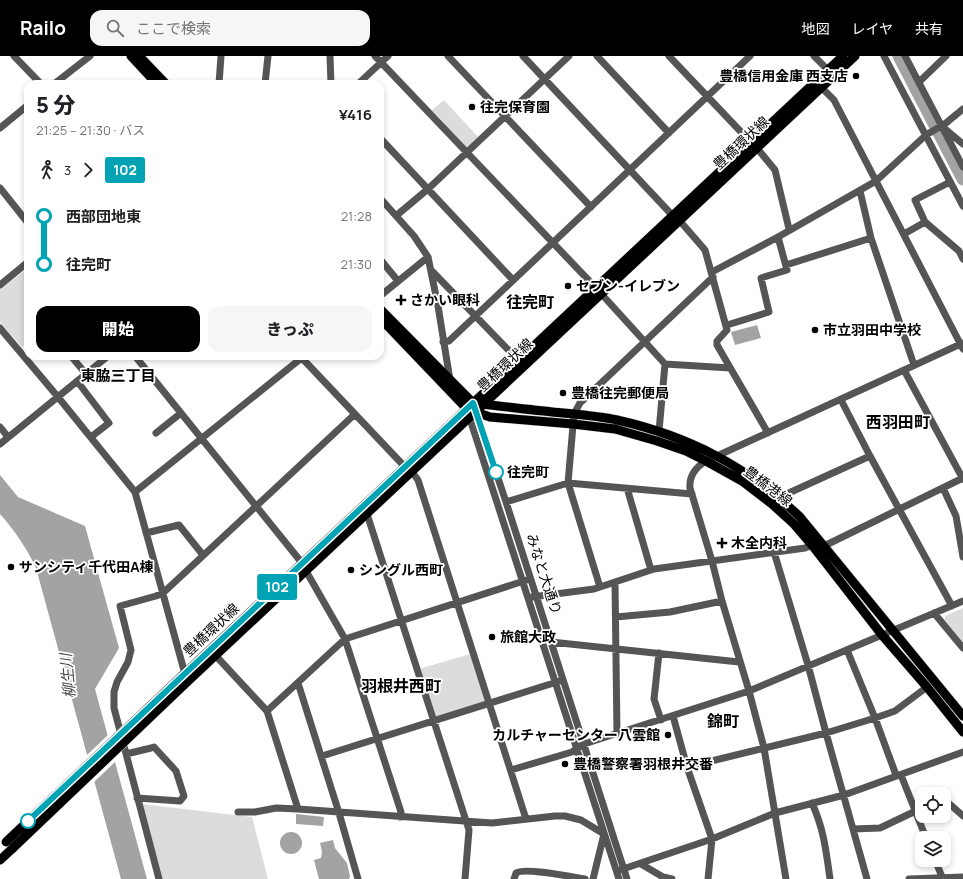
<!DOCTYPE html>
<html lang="ja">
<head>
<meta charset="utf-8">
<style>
	body { margin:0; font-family:Manrope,"Noto Sans JP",sans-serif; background:#f6f6f6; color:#202124; height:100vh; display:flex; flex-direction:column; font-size:15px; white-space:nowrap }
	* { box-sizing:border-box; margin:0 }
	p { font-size:13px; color:#757577 }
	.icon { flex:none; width:22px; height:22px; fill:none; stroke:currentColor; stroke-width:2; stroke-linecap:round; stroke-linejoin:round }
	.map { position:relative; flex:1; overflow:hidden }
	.panel { position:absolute; left:24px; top:24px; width:360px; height:280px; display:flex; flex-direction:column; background:#fff; border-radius:12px; box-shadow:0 2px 6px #0003 }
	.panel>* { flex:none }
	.badge { padding:0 8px; border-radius:3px; font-size:14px; line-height:26px }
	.tools { position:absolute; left:915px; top:731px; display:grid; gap:8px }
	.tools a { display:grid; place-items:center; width:36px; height:36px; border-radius:8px; background:#fff; box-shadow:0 2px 6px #0003; font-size:20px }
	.map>.badge { position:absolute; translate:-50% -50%; box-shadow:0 0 0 2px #fff }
	.legs { display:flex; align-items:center; gap:6px; height:44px; padding:0 12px; font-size:13px }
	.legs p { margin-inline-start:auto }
	.head { display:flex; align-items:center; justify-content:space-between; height:68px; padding:0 12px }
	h1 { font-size:22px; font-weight:800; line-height:30px }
	.cta { display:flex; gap:8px; margin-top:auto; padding:8px 12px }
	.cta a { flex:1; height:46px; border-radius:12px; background:#000; color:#fff; font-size:16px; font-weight:800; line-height:46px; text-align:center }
	.cta a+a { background:#f6f6f6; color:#202124 }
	ul { padding:0 12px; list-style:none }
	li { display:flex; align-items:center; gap:14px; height:48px; font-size:15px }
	li i { display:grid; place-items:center; width:6px; height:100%; margin:0 5px; background:currentColor }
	li i::after { content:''; width:10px; height:10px; margin:-5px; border:3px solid; border-radius:50%; background:#fff }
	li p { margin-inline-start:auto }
	li:first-child i { background:linear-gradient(#0000 50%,currentColor 0) }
	li:last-child i { background:linear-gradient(currentColor 50%,#0000 0) }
	header { display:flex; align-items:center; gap:24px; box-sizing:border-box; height:56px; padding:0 20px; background:#000; color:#fff }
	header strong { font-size:19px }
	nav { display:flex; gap:22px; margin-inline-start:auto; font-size:14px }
	.search { width:280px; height:36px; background:#f6f6f6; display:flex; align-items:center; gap:10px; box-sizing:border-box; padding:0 14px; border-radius:12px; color:#757577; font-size:15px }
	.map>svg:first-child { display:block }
	.green { fill:#dcdcdc }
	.water { fill:#a3a3a3 }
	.pier { fill:#fff }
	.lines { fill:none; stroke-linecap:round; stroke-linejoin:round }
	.river { stroke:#a3a3a3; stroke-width:13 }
	.major-casing { stroke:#dbdbdb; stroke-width:10 }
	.minor { stroke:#555; stroke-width:7 }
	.major { stroke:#000; stroke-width:9 }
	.major-bridge-casing { stroke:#dbdbdb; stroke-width:10; stroke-linecap:butt }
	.major-bridge { stroke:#000; stroke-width:9 }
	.line-1-casing { stroke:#fff; stroke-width:9 }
	.line-1 { stroke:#00a3b4; stroke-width:6 }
	.poi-dot { fill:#000; stroke:#fff; stroke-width:1.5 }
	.stop-1-dot { fill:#fff; stroke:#00a3b4; stroke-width:2 }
	.labels { text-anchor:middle; stroke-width:3.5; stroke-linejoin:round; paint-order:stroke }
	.poi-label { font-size:14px; font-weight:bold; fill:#000; stroke:#fff; text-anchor:start }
	.street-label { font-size:14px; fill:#000; stroke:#fff }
	.stop-label { font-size:14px; font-weight:bold; fill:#000; stroke:#fff; text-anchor:start }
	.neighbourhood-label { font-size:15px; font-weight:bold; fill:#000; stroke:#fff }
	.water-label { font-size:15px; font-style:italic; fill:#444; stroke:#fff }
	.quarter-label { font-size:16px; font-weight:bold; fill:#000; stroke:#fff }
</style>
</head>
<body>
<header>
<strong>Railo</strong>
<div class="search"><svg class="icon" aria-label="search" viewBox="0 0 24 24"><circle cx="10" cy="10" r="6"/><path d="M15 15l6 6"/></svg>ここで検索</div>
<nav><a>地図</a><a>レイヤ</a><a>共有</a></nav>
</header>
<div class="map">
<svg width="963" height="823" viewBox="0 0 963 823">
	<rect width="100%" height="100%" fill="#fff"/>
	<path class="green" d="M444,44L478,81L468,90L466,91L432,54Z
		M28,212V286L22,291L0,266V234Z
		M963,552V586L945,564V560Z
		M467,599H470L485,645L484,647L435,661L421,613L422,612Z
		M142,748L252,761L268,823H162Z"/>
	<path class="water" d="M757,269L761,282L735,289L731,276Z
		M0,419L18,441L85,470L119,592L95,633L147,823H121L36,512C26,491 15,475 0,458Z
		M296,758L324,761L323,770L296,768Z
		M280 787a11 11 0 1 1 22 0a11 11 0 1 1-22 0Z
		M333,784L335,792L347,807L350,820L349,823H319L314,804L321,802L322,796L320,787Z"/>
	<path class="pier" d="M109,678L116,705L93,727L86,700Z"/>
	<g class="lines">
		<path class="river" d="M899,0L963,123"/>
		<g class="major-casing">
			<path id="major" d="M131,0L157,28
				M139,0L166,28
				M380,253L473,347
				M380,262L467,353L490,361L573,368L615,373L657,385L686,395L706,405L742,425L772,448L794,468L812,489L882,579L927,631L963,676
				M480,348C501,350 523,353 544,355C568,358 593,359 617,364C688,380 747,410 800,461L963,660
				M182,620L843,0
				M187,626L855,0
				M0,804L13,792"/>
		</g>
		<path class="minor" d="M14,0L41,28
			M330,0L331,28
			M375,0L596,232L665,308L659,375
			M448,0L591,151
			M523,0L673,160
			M597,0L669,77
			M669,0L761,97L775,114L789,173
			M814,0L828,14
			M884,0L963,150
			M905,0L963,111
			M919,26L946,0
			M54,28L90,0
			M219,28L221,0
			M265,28L268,0
			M358,28L388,0
			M821,31L834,44L963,293
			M0,72L28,49
			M945,73L963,88
			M380,82L513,224
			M0,132L28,167
			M860,135L871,182L914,309
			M380,142L414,180L428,201L438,250L450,324
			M397,159L428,133L569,0
			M679,164L705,194L727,274L717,285V289L768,377
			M925,166L915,144L950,126
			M904,178L925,166L959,195L963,203
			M380,203L398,225
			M786,209L871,182
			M431,214L519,305
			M712,216L778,181L876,125L926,79L946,67L963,53
			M0,229L28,206
			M380,240L428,201
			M727,269L769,256L761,222L787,214L778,181
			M0,272L58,341L135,436L185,618
			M443,286L449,285L750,0
			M71,300L86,318
			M135,300L302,507
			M300,300L405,411
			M665,308L730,312
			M904,314L963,423
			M77,325L109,367L91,381
			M841,344L870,400L952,550
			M475,353L506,446L627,823
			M468,357L619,823
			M0,371L8,381
			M156,377L181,357
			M0,388L108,300
			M412,416L418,424L526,763
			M627,432L651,514
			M943,432L956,460L963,501
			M135,436L304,300
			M780,441L870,400
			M506,446L568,427L692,438
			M367,458L469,774L465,823
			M146,477L179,469L203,499
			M824,490L963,422
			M774,496L808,609L826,677L867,823
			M306,515L345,583L401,756L400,761
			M615,527L617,678
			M600,531L568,427L574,358L580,347L713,221
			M532,541L594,533L654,513L805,492L812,489
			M934,557L963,592
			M616,561L670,556L722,545
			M551,586L739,606
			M847,594L875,662L896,719
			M659,597L654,643L661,664
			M216,600L267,655L298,753
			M298,627L339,757L358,823
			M267,655L345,583L527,524
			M673,660L687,711L712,783L708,823
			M126,698L151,692L154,691L176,715L184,740L180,745L137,742
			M322,700L560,625
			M687,711L826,677L875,662L895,655L927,631
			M511,714L572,696L584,688L749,635L963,545
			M901,719L926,782
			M944,743L963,760
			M812,747C824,774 826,794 830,823
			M238,756H255L276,752L298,753L492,767L555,760H565L581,764L604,778L593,823
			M853,773L880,772L922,752
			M935,804L943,823
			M641,808L663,821L672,823
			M620,814L712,783L775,757L844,739L963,696
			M159,823L114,652V636L117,626L128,606L131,594L120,550L156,540L163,537L355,358
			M514,823L516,817C524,811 573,821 585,823
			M786,823L764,692L749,635L722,545L712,505L690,432C689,419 696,411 706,405L963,287
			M909,823L963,821"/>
		<use href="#major" class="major"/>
		<g class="major-bridge-casing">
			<path id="major-bridge" d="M6,786L182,620
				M13,792L187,626"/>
		</g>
		<use href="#major-bridge" class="major-bridge"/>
	</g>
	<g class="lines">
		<g class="line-1-casing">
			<path id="line-1" d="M28,765L473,347L496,416"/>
		</g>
		<use href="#line-1" class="line-1"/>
	</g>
	<g class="poi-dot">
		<circle cx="856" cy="20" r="4"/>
		<circle cx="472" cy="51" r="4"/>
		<circle cx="568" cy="230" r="4"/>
		<path d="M399 238h4v4h4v4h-4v4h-4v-4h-4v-4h4z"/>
		<circle cx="815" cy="274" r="4"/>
		<circle cx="563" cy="337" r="4"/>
		<path d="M720 481h4v4h4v4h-4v4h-4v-4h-4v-4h4z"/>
		<circle cx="11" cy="511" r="4"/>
		<circle cx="351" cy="514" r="4"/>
		<circle cx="492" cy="581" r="4"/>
		<circle cx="668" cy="679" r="4"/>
		<circle cx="565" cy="708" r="4"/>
	</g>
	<g class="stop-1-dot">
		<circle cx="496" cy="416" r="7"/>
		<circle cx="28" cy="765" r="7"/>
	</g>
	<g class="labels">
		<g class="poi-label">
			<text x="848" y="25" text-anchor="end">豊橋信用金庫 西支店</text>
			<text x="480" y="56">往完保育園</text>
			<text x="576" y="235">セブン-イレブン</text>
			<text x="410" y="249">さかい眼科</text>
			<text x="823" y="279">市立羽田中学校</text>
			<text x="571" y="342">豊橋往完郵便局</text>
			<text x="731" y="492">木全内科</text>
			<text x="19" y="516">サンシティ千代田A棟</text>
			<text x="359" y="519">シングル西町</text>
			<text x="500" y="586">旅館大政</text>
			<text x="660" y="684" text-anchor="end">カルチャーセンター八雲館</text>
			<text x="573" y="713">豊橋警察署羽根井交番</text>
		</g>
		<g class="street-label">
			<text transform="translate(741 87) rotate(-43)" y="5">豊橋環状線</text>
			<text transform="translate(505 309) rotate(-43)" y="5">豊橋環状線</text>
			<text transform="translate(768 430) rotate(37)" y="5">豊橋港線</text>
			<text transform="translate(544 518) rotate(72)" y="5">みなと大通り</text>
			<text transform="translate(211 574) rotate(-43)" y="5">豊橋環状線</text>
		</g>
		<g class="stop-label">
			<text x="507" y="421">往完町</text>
		</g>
		<g class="neighbourhood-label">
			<text x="118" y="325">東脇三丁目</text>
		</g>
		<g class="water-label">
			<text transform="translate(68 620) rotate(-95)" y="5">柳生川</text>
		</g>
		<g class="quarter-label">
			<text x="530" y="252">往完町</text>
			<text x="898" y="372">西羽田町</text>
			<text x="401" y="636">羽根井西町</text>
			<text x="723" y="671">錦町</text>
		</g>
	</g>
</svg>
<div class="tools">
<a><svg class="icon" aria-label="locate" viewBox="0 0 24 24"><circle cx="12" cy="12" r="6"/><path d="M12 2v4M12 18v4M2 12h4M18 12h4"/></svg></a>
<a><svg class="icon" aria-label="layers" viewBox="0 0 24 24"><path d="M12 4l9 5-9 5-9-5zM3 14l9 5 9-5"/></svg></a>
</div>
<b class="badge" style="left:277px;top:531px;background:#00a3b4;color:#fff">102</b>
<section class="panel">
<div class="head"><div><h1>5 分</h1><p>21:25 – 21:30 · バス</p></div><b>¥416</b></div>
<div class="legs"><svg class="icon" aria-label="walk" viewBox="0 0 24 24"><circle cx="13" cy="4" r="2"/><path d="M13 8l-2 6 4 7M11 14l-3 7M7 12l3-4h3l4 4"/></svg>3<svg class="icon" aria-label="forward" viewBox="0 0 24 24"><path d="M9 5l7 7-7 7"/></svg><b class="badge" style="background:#00a3b4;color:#fff">102</b></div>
<ul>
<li><i style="color:#00a3b4"></i><b>西部団地東</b><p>21:28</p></li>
<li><i style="color:#00a3b4"></i><b>往完町</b><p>21:30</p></li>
</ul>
<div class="cta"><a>開始</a><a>きっぷ</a></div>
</section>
</div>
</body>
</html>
